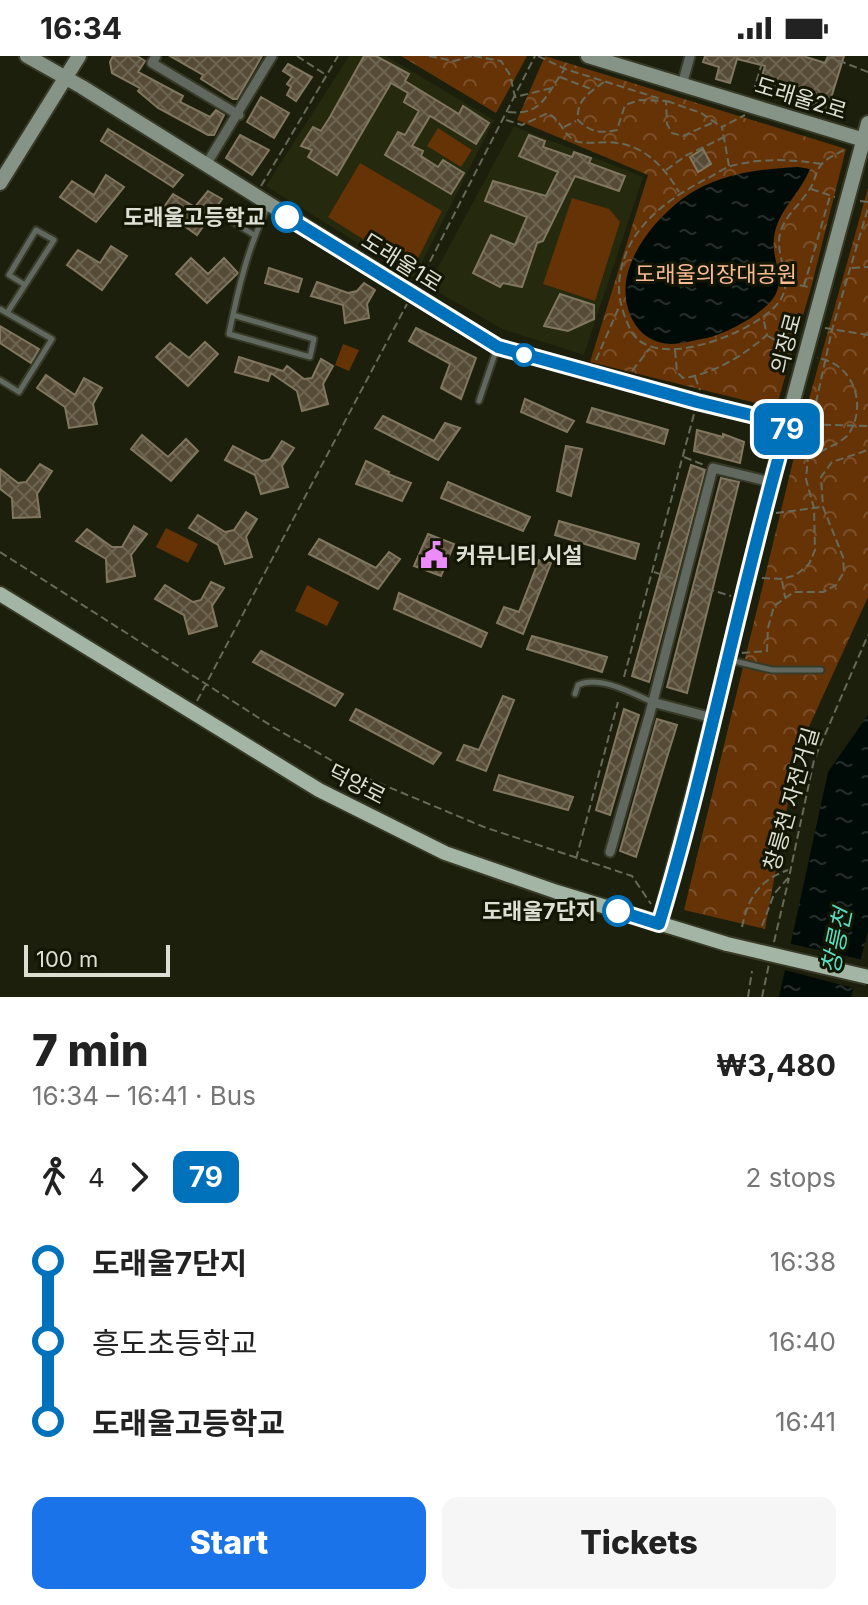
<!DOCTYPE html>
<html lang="en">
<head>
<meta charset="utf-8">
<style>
	body { margin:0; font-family:Inter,"Noto Sans KR",sans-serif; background:#f6f6f6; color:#222; height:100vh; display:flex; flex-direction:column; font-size:30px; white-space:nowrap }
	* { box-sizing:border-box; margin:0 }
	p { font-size:26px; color:#767676 }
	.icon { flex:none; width:44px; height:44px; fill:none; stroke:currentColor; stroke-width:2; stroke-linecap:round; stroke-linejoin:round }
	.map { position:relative; height:941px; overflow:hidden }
	.sheet { display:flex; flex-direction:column; background:#fff; flex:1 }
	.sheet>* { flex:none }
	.badge { padding:0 16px; border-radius:12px; font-size:28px; line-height:52px }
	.scale { position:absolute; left:24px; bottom:20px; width:146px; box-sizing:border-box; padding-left:8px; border:4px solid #dcdfd2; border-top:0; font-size:22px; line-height:28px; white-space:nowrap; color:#dcdfd2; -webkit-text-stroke:6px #131603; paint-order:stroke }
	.map>.badge { position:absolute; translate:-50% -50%; box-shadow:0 0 0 4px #fff }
	.legs { display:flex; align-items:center; gap:12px; height:88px; padding:0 32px; font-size:26px }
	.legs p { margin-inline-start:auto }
	.overview { display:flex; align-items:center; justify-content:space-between; height:136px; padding:0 32px }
	h1 { font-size:44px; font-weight:800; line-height:60px }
	.cta { display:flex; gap:16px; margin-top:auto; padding:16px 32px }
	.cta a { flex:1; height:92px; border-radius:16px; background:#1a73e8; color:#fff; font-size:32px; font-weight:800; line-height:92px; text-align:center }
	.cta a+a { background:#f6f6f6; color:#222 }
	ul { padding:0 32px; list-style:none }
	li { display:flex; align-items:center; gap:28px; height:80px; font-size:30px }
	li i { display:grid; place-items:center; width:12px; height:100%; margin:0 10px; background:currentColor }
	li i::after { content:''; width:20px; height:20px; margin:-10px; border:6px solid; border-radius:50%; background:#fff }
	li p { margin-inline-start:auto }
	li:first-child i { background:linear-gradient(#0000 50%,currentColor 0) }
	li:last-child i { background:linear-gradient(currentColor 50%,#0000 0) }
	.status { display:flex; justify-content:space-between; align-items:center; height:56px; padding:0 40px; background:#fff; direction:ltr }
	.status svg { height:22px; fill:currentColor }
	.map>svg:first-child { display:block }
	.built { fill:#25290d }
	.park { fill:url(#park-crowns) }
	.pitch { fill:#663307 }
	.water { fill:url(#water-ripples) }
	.pier { fill:#1c1f0b }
	.building { fill:url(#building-cross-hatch); stroke:#817760; stroke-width:2 }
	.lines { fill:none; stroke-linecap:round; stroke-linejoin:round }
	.lane-casing { stroke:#373a27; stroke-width:9 }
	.street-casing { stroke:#373a27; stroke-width:13 }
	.secondary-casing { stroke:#373a27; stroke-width:18 }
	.primary-casing { stroke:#373a27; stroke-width:18 }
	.path { stroke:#676a59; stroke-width:2; stroke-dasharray:8 4; stroke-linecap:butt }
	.lane { stroke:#606860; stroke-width:5 }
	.street { stroke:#606860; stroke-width:9 }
	.secondary { stroke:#869387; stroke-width:14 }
	.primary { stroke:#a3b5a4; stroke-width:14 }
	.primary-bridge-casing { stroke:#373a27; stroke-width:18; stroke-linecap:butt }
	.primary-bridge { stroke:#a3b5a4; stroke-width:14 }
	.line-1-casing { stroke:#fff; stroke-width:18 }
	.line-1 { stroke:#0072bc; stroke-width:12 }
	.stop-1-dot { fill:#fff; stroke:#0072bc; stroke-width:4 }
	.labels { text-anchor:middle; stroke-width:6; stroke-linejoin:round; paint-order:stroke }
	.street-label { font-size:22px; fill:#dcdfd2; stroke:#131603 }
	.stop-label { font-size:22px; font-weight:bold; fill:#dcdfd2; stroke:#131603; text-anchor:end }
	.park-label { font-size:22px; fill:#fabb92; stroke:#131603 }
	.poi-label { font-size:22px; font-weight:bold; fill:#dcdfd2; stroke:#131603; text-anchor:start }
	.water-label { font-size:24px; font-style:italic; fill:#5addc4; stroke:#131603 }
</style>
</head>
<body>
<div class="status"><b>16:34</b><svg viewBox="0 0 49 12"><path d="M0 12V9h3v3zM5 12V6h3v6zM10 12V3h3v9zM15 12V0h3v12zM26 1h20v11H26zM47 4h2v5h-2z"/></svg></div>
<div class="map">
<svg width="868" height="941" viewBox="0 0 868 941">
	<defs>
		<pattern id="park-crowns" width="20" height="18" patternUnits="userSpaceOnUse" patternTransform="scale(2)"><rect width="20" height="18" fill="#663307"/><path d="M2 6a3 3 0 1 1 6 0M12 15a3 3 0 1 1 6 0" fill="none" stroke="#7b502a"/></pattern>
		<pattern id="water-ripples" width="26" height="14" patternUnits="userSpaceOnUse" patternTransform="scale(2)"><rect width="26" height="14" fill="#000b08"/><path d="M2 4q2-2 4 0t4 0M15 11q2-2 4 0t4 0" fill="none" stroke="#252e2b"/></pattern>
		<pattern id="building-cross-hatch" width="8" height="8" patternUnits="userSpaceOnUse" patternTransform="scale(2)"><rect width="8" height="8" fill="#554b36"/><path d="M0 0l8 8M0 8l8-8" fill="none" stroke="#6d6452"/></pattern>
	</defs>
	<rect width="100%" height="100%" fill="#1c1f0b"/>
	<path class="built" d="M349,0H386L494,64L414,222L266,130Z
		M514,70L643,121L584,299L502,273L428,230Z"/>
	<path class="park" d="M401,0H527L496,57Z
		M545,0L846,93L811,232L776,352L590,306L648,119L517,64Z
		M868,132V541L797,697L765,873L684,854L802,368Z"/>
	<path class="pitch" d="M438,72L472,94L461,111L427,90Z
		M360,107L442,155L412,214L328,161Z
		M572,142L609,153L620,166L595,245L543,228Z
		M343,288L359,294L349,315L335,309Z
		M166,472L198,488L188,507L156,491Z
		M307,529L339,546L327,570L295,555Z"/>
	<path class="water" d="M798,111L810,113C800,138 777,155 774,182C771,203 786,222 774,241C762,259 727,277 707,282C695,284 682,288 671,288C634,287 619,247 628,216C636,187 659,161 682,143C716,118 757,113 798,111Z
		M868,659V875L851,941H779L828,716Z"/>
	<path class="pier" d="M787,887L864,904L857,933L781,913Z"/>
	<path class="building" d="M113,0H137L145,5L138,16L183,40L180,46L210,61L216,54L224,59L214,79H208L158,52L138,35L140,32L112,17L110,6Z
		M170,0H262L237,43H233L201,23L203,19Z
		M364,0H376L409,18L405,25L459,58L463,50L489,67L476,88L430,60L412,90L423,95L421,100L438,111L443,104L464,117L451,138L385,99L398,76L405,79L419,55L404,46L408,37L391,27L337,119L308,101L312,94L301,90L313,71L321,75L330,61Z
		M705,0H803L825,7L828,0H844L827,55L758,34L765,10L737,3L730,27L716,23L719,11L703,6Z
		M288,8L312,21L296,45L287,39L291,31L287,28L292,21L283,15Z
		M261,41L289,57L274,82L247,66Z
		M108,73L183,119L173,131L101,85Z
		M240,79L269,94L252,119L226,102Z
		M529,79L545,85L543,91L572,101L574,96L591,102L589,107L625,120L619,135L575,120L543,185L537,187L522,231L503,227L500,231L473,217L491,179L515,189L527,161L485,145L493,125L546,140L558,116L519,100Z
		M703,93L711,108L698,116L690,101Z
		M106,119L124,131L96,166L60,141L72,125L94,139Z
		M208,135L222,143L197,179L162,154L173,138L195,151Z
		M111,190L127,200L102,234L67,209L78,194L100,207Z
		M191,202L208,218L224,202L238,217L207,247L176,218Z
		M269,212L302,223L298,236L265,227Z
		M317,226L348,237L357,235L364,227L375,234L367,248L369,262L345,267L343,249L311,240Z
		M560,238L594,249V263L568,275L544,270Z
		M0,270L39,293L31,307L0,287Z
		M416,272L476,302L461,343L441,332L450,308L409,285Z
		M205,286L218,298L188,330L156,301L170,287L189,302Z
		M239,301L283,315L287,310L304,323L312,322L321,303L333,310L323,328L328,348L302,355L297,335L271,317L268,325L235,316Z
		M46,319L75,339L84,322L102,332L93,348L97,368L69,372L65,351L37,332Z
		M525,343L574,365L567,376L521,356Z
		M592,352L668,374L664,388L587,366Z
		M383,360L434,385L445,367L460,372L438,404L375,372Z
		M697,374L723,381V378L744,386L740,407L694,395Z
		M142,379L168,401L186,383L198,395L171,425L131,393Z
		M282,385L294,392L282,410L288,431L261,438L255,419L225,404L233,390L262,405L270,403Z
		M566,390L582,393L571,440L557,435Z
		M366,405L389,416L388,418L411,427L402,445L356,428Z
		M40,408L52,415L37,438L40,461L13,462L12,442L0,433V413L18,427L26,426Z
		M691,409L705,414L649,626L632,620Z
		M721,422L739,426L687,637L667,631Z
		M448,426L530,461L523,475L441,442Z
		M246,456L257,463L246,481L252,501L225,508L218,489L189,472L198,459L225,476L234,474Z
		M559,465L639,488L635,503L555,479Z
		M134,470L147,478L131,499L135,520L107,526L106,503L76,485L87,473L112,491H122Z
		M428,478L454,488L441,520L414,510Z
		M319,483L376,512L389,496L400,503L378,533L309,498Z
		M539,504L551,507L523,578L497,567L504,551L519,556Z
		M211,526L224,532L212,550L217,570L189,578L184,559L155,543L165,529L193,546L201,544Z
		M399,537L487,577L481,591L394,553Z
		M532,580L607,601L602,616L527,593Z
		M261,595L343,638L335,650L253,606Z
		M503,640L514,644L486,715L457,704L464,689L479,694Z
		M356,653L441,697L433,708L350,664Z
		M624,653L639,659L610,759L596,754Z
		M657,663L677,669L636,801L620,795Z
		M499,719L573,741L568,754L494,734Z"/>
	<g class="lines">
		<g class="lane-casing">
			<path id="lane" d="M225,161L254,179
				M0,253L52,283L19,336L0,324
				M7,257L54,184L36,174L9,219L25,229
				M233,259L314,283L310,301L229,278C238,233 248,191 268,150
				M479,345L497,292
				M730,604L772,614H821
				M575,638L578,629C599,619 632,637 652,646"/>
		</g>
		<g class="street-casing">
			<path id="street" d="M156,0L152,7L239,59
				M682,29L690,0
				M206,109L272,0
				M652,646L713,662
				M610,796L650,657L713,412L771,426"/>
		</g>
		<g class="secondary-casing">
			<path id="secondary" d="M27,0L82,31L498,291L697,346L788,368
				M588,0L864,84
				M0,127L79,0
				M659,868L717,648L771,426L868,67"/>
		</g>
		<g class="primary-casing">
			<path id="primary" d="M0,538L319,734L445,797L557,836L727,888"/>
		</g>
		<path class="path" d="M297,0L326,19
			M429,0L454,5L472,0
			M474,0L501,5L510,19L515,41L552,32
			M538,0L565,13L661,43
			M827,0L868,16
			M560,21L591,33
			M604,26C589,37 576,44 578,64C590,76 600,78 617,74L625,49L640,44L666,45L667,68L672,77L683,80L714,66
			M753,37L764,0
			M667,45L701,57L722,71
			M508,56C543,60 546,38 564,14
			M506,64L522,69L548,57C563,66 564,82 579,86C591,88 605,85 617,87C645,90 666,113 679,136
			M564,71L576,65
			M821,108C792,103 760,102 731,110C722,113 713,120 704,124C667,144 630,170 621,214C616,236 621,253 630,273C651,319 757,276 779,246C793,227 780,209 779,188C778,164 800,150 811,131C815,124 816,115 821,109C826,102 839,97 846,93
			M729,110L722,71L745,59
			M666,114L687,99L724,81
			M261,130L338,0
			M811,133L835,141
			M860,145L868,146
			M852,212L868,211
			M419,227L535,0
			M788,227L809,231
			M804,230L830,140
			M825,272L868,279
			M768,280L794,295
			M675,294L677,316L683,322C714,318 744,299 767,279L763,261
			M596,304L619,251
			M632,315L650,292
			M695,321L700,334
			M799,368L868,370
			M684,401L704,409
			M810,403C821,393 837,390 848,379C868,350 854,307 817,302
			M776,457L822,451
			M0,496L273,671L350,715L484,771L632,820L651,848
			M654,516L674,523
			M762,522L782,523L796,519L809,508L815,494L814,452L806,423L811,369L832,274L868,152
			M782,525L785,541
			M695,529L731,540
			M742,597L767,595L768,572L774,550L794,536H823L836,529L844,516L843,501L823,451L821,421L832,406L865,395L868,390
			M624,621L694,358
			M197,645L407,248
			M576,803L618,646
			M762,870L774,838L789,821L814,704L868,579
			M742,871C748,842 759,824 788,814
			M774,886L789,822
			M748,941L752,915
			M762,941L769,908"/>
		<use href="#lane" class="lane"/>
		<use href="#street" class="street"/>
		<use href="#secondary" class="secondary"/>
		<use href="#primary" class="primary"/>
		<g class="primary-bridge-casing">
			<path id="primary-bridge" d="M727,888L868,921"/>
		</g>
		<use href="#primary-bridge" class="primary-bridge"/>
	</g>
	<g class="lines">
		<g class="line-1-casing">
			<path id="line-1" d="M287,161L498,291L697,346L788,368C740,533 709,703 659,868L618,855"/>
		</g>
		<use href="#line-1" class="line-1"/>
	</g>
	<defs>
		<g id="civic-bare" transform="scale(2.16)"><path d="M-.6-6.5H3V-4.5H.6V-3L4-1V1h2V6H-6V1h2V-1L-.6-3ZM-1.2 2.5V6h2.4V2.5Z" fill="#ec8cfb" stroke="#131603" stroke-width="2.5" paint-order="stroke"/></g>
	</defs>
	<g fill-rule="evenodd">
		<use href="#civic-bare" x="434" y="499"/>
	</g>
	<g class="stop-1-dot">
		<circle cx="287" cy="161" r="14"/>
		<circle cx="524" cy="299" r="10"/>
		<circle cx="618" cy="855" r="14"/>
	</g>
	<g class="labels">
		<g class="street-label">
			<text transform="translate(801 42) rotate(17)" y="8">도래울2로</text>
			<text transform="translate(402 206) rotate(32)" y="8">도래울1로</text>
			<text transform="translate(786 287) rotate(-75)" y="8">의장로</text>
			<text transform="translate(357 728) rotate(27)" y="8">덕양로</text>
			<text transform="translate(791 743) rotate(-74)" y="8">창릉천 자전거길</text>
		</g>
		<g class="stop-label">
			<text x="265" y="169">도래울고등학교</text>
			<text x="596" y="863">도래울7단지</text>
		</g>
		<g class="park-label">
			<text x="716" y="226">도래울의장대공원</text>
		</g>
		<g class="poi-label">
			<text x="456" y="507">커뮤니티 시설</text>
		</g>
		<g class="water-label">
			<text transform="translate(837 885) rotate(-78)" y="8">창릉천</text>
		</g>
	</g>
</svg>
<div class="scale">100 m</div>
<b class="badge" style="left:787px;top:373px;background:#0072bc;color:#fff">79</b>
</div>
<section class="sheet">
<div class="overview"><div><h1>7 min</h1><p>16:34 – 16:41 · Bus</p></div><b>₩3,480</b></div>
<div class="legs"><svg class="icon" aria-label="walk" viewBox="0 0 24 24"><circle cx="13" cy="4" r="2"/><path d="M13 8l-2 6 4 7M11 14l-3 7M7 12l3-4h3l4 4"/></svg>4<svg class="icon" aria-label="forward" viewBox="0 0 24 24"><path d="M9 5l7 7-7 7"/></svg><b class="badge" style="background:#0072bc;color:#fff">79</b><p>2 stops</p></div>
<ul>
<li><i style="color:#0072bc"></i><b>도래울7단지</b><p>16:38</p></li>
<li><i style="color:#0072bc"></i><span>흥도초등학교</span><p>16:40</p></li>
<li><i style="color:#0072bc"></i><b>도래울고등학교</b><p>16:41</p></li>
</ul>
<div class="cta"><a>Start</a><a>Tickets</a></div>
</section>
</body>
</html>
